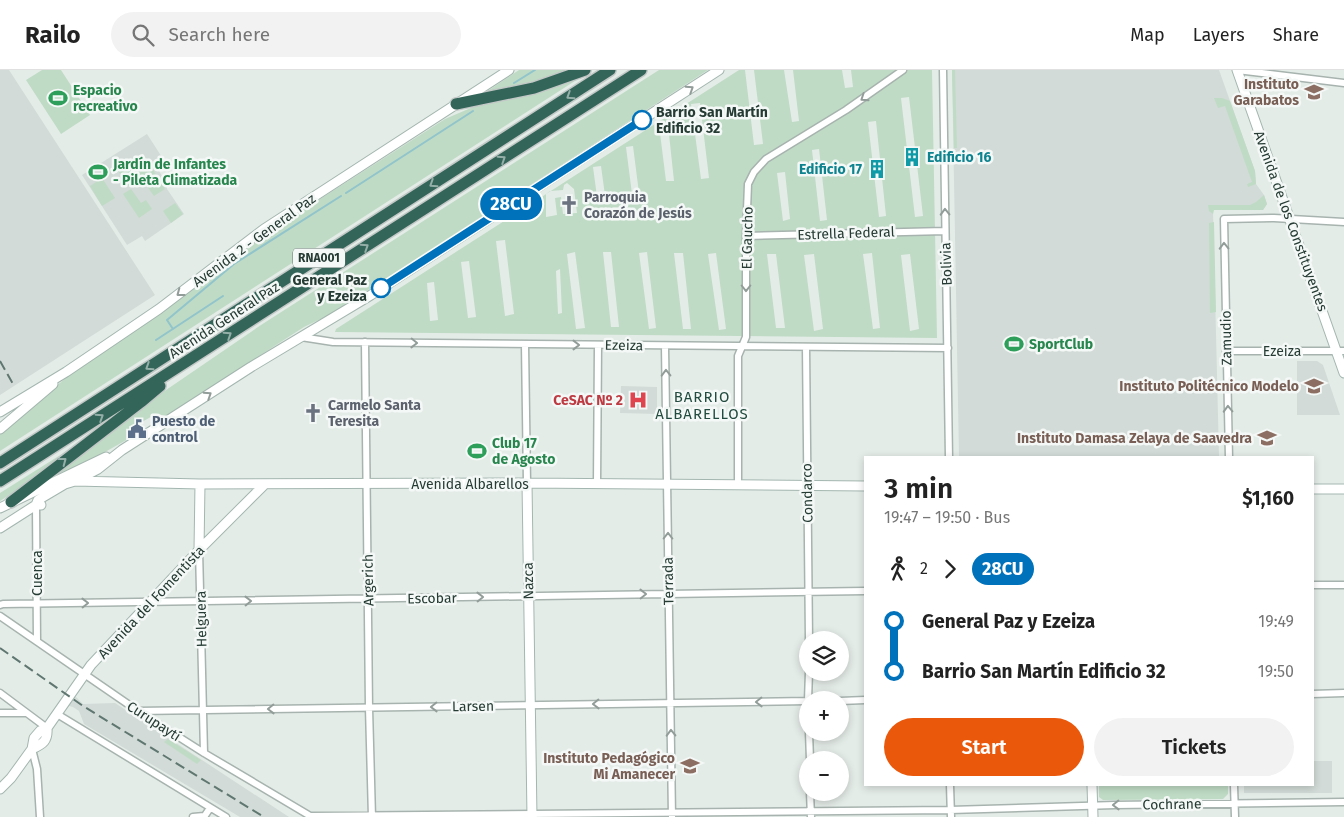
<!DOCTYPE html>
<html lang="en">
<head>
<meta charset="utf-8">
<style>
	body { margin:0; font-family:"Fira Sans",sans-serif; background:#f2f2f2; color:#222; height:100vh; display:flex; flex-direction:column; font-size:19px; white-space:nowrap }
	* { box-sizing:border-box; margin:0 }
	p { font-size:16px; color:#767676 }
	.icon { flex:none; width:28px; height:28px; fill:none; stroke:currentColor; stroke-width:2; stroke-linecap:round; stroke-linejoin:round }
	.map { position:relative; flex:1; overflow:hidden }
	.sheet { position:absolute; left:864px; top:386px; width:450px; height:330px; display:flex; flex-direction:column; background:#fff; border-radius:0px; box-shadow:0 2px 8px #0003 }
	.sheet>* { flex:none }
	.badge { padding:0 10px; border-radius:16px; font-size:18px; line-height:32px }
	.tools { position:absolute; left:799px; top:561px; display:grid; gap:10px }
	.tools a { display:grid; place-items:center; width:50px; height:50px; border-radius:50%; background:#fff; box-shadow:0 2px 8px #0003; font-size:25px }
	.map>.badge { position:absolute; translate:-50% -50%; box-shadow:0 0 0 2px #fff }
	.legs { display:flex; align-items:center; gap:8px; height:55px; padding:0 20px; font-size:16px }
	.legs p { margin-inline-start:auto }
	.head { display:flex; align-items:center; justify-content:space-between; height:85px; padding:0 20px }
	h1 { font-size:28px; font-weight:600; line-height:38px }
	.action { display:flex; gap:10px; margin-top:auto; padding:10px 20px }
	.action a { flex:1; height:58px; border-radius:30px; background:#ea580c; color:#fff; font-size:20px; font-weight:600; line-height:58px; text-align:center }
	.action a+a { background:#f2f2f2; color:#222 }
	ul { padding:0 20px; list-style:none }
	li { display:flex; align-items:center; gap:18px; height:50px; font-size:19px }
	li i { display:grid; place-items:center; width:8px; height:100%; margin:0 6px; background:currentColor }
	li i::after { content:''; width:12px; height:12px; margin:-6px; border:4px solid; border-radius:50%; background:#fff }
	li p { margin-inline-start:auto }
	li:first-child i { background:linear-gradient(#0000 50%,currentColor 0) }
	li:last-child i { background:linear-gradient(currentColor 50%,#0000 0) }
	header { display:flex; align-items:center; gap:30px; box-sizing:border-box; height:70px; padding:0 25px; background:#fff; border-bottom:1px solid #e0e0e0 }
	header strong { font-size:24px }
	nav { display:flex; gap:28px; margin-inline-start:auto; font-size:18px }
	.search { width:350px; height:45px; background:#f2f2f2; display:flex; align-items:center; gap:12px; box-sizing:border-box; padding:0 18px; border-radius:28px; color:#767676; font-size:19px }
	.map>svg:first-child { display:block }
	.built { fill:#d2dbd7 }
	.green { fill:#bfdbc5; fill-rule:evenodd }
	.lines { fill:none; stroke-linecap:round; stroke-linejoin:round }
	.stream { stroke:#91c4cb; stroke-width:2 }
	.street-casing { stroke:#a7b3ae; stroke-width:9 }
	.secondary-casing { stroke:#a3b6af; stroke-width:11 }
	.highway-casing { stroke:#c2c8c6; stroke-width:14 }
	.street { stroke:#fff; stroke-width:6 }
	.secondary { stroke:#fff; stroke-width:9 }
	.highway { stroke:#346559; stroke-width:11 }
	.rail { stroke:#5f7770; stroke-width:2; stroke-dasharray:10 5; stroke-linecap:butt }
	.oneway { stroke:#929d9a }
	.oneway2 { stroke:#94aea8 }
	.line-1-casing { stroke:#fff; stroke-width:11 }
	.line-1 { stroke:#0072bc; stroke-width:8 }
	.stop-1-dot { fill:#fff; stroke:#0072bc; stroke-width:2.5 }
	.labels { text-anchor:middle; stroke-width:5; stroke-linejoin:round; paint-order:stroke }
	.shield { fill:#f4f8f6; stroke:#63746e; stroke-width:1 }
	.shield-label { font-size:12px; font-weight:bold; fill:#253b34 }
	.education-label { font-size:14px; font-weight:bold; fill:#785e54; stroke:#f4f8f6; text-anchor:end }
	.leisure-label { font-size:14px; font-weight:bold; fill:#27864d; stroke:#f4f8f6; text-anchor:start }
	.stop-label { font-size:14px; font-weight:bold; fill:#253b34; stroke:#f4f8f6; text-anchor:start }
	.culture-label { font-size:14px; font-weight:bold; fill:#0d838f; stroke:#f4f8f6; text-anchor:start }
	.worship-label { font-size:14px; font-weight:bold; fill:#5b616d; stroke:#f4f8f6; text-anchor:start }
	.street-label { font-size:14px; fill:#253b34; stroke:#f4f8f6 }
	.health-label { font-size:14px; font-weight:bold; fill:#be3a42; stroke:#f4f8f6; text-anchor:end }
	.service-label { font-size:14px; font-weight:bold; fill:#4e5e75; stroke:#f4f8f6; text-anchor:start }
	.neighbourhood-label { font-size:15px; letter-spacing:1px; fill:#234c40; stroke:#f4f8f6 }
</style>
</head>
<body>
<header>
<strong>Railo</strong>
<div class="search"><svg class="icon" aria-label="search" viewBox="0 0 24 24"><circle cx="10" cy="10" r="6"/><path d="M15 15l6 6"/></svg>Search here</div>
<nav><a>Map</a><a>Layers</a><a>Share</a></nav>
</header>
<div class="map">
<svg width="1344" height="747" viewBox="0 0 1344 747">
	<rect width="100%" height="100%" fill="#e4ece8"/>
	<path class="built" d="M0,0H9L155,225L0,325Z
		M952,0H1219L1255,101L1256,114L1264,125L1267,134L1263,140H1213L1219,387H959Z
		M147,64L167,95L159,101L167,114V119L184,144L145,171L142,166L127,175L82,105Z
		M1297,291H1317L1323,295L1340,345H1297Z
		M621,316L657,317V344L620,343Z
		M73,627H76L83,634L115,633L289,747H240L84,654L79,641L73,637L69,636L68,634Z
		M1313,691H1332V723H1244V715H1312Z"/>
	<path class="green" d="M42,0H61L90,45L61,64L26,10Z
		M519,0H568L534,12L483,24Z
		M659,0H708L331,244L304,257L166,346L156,344L126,361L130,368L105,382L46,410L147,333L261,255Z
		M739,0H745L754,75L763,74L754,0H784L792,52L799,51L793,0H842L845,18L853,17L851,0H932L937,268L335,262L336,259ZM909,27L923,146L915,147L901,28ZM700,33L709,108L701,109L691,34ZM876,51L886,146L879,147L868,52ZM659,55H668L674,111H666ZM633,76L639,123L632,124L626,77ZM819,79L827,150L820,151L812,80ZM601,96L606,133L598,134L593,97ZM785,102L790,149L783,151L777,103ZM567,113L574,119L577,143L563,144L561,127L555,128L557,145L546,147V124L550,121L563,120L564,115ZM505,170L514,244L505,246L496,171ZM575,182L585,258L576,259L567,184ZM603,182H611L619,257H611ZM647,182L656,258L649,259L639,183ZM674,183H683L691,259H683ZM716,183L726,259L719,260L708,184ZM872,183L880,258L873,259L863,184ZM767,184H776L785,258H776ZM814,184L823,259L814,261L804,185ZM910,184L919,259L910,261L901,185ZM469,191L476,247L468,248L461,192ZM560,199L562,243L558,244L556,201ZM434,212L438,250L430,251L427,213Z
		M952,0H955L957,78H954Z
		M577,8L578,9L0,381V363L73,302L191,221L267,163L445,49L473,37L535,22Z
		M1214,28H1222L1230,31L1255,101L1256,114L1248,117L1247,114L1252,112L1225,36L1218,38Z
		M150,95L165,119L154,126L139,105L135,107L137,110L128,116L119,102L128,96L130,99L134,96L138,102Z
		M102,108L115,128L102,136L90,116Z
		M131,119L141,133L146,130L152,139L139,148L123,124Z
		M1264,125L1267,134L1263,140H1214L1213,144L1209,141L1208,135H1250L1256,132Z
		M175,133L183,144L171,153L163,141Z
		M1214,152L1216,242L1210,243L1209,153Z
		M92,365L37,407L0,431V423Z
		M168,669L201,690L197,694L164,672Z
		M1099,715H1228V724L1223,729L1103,730L1099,727Z"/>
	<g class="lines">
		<path class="stream" d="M514,13L535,0
			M346,123L473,41
			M173,259L167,250L234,194L341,126
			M156,270L223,226"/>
		<g class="street-casing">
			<path id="street" d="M943,0L949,388
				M1237,0L1344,13
				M746,166L945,161
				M301,267L333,272L948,278
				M365,272L369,638L372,747
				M525,274L527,413
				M665,276L672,747
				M806,277L809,570
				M1226,281H1344
				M1229,388L1224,149L1274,148L1344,152
				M597,414L598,275
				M738,415V286L746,267V166L748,114L754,102L766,89L846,40L903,0
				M36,435L37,571
				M199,480L204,683
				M1312,515H1344
				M0,535L3,534L865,521
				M0,546L138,641L204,683L312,747
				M0,623L47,658
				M1312,624L1344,623
				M808,630L809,602
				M840,631L865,630
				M138,641L808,631
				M0,643H26
				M57,644L226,747
				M809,662L810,690
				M32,679L37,699L40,747
				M950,715L951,747
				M1234,715L1235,747
				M810,722L811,747
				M311,746L950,740L1115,735L1344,732
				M193,747L204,746
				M204,747L210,738"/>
		</g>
		<g class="secondary-casing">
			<path id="secondary" d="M1237,0L1344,303
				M0,342L66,302L159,239L264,159L509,0
				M0,359L53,314
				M75,411L200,414L527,413L865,416
				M527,413L532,747
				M1312,419H1344
				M36,435L38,430L65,414L75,411L98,399L122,380L251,297L371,225L719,0
				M0,438L106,387
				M0,458L36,435H41
				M199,480L200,414
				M32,679C43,674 48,671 47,658
				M1092,715L1093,747
				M0,719L11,708L32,679L34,668L40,661L47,658L91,595L199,480L265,414"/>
		</g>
		<g class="highway-casing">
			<path id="highway" d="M456,34L534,18L585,0
				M0,393L610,0
				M0,411L641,0
				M11,432L141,332L160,316"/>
		</g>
		<use href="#street" class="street"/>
		<use href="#secondary" class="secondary"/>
		<use href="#highway" class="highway"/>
		<path class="rail" d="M0,291L13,314
			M0,578L83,636L264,747"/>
	</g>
	<defs><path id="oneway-chevron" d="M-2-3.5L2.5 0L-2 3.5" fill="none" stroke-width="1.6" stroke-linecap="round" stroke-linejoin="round" transform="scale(1.25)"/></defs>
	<g class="oneway">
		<use href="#oneway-chevron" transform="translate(690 19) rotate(-33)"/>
		<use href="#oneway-chevron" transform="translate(864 28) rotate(146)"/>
		<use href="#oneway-chevron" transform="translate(945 142) rotate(-91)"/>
		<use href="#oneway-chevron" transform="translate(1224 176) rotate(-91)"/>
		<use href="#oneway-chevron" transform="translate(746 218) rotate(90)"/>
		<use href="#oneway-chevron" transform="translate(180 223) rotate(143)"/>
		<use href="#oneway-chevron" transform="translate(414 273) rotate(1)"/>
		<use href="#oneway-chevron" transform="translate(576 275)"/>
		<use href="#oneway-chevron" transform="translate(666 303) rotate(-91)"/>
		<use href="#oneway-chevron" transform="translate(208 325) rotate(-33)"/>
		<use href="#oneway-chevron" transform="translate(1228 339) rotate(-92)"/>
		<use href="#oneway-chevron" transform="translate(668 466) rotate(-90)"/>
		<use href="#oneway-chevron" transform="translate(643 524) rotate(-1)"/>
		<use href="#oneway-chevron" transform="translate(480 527) rotate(-1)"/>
		<use href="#oneway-chevron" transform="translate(248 531) rotate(-1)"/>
		<use href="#oneway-chevron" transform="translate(85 533) rotate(-1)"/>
		<use href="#oneway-chevron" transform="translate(759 632) rotate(179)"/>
		<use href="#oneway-chevron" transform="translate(596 634) rotate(179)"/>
		<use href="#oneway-chevron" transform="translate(434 637) rotate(179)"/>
		<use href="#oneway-chevron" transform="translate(271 639) rotate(179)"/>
		<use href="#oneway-chevron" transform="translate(671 663) rotate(-91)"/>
		<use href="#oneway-chevron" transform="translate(1116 735) rotate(179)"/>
	</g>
	<g class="oneway2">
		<use href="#oneway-chevron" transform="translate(570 26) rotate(147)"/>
		<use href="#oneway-chevron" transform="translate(502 89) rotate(-33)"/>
		<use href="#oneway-chevron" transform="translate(433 114) rotate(147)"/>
		<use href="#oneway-chevron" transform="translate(365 177) rotate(-33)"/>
		<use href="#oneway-chevron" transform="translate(228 265) rotate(-33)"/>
		<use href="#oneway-chevron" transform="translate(149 297) rotate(147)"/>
		<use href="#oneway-chevron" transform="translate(100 347) rotate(-33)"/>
		<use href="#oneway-chevron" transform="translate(63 391) rotate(-37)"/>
	</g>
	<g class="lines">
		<g class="line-1-casing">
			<path id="line-1" d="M381,218L642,50"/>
		</g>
		<use href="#line-1" class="line-1"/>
	</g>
	<defs>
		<g id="school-bare" transform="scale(1.5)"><path d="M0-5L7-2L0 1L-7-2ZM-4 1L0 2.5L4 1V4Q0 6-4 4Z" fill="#8d6e63" stroke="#f4f8f6" stroke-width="2.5" paint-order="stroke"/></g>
		<g id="stadium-bare" transform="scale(1.5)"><path d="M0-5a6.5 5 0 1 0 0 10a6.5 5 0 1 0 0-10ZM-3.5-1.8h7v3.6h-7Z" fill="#2e9e5b" stroke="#f4f8f6" stroke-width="2.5" paint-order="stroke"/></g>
		<g id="building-bare" transform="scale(1.5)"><path d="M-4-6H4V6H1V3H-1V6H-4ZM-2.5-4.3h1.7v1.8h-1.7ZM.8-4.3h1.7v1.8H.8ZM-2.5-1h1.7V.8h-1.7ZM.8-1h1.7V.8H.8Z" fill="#0f9aa8" stroke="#f4f8f6" stroke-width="2.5" paint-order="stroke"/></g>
		<g id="church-bare" transform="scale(1.5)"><path d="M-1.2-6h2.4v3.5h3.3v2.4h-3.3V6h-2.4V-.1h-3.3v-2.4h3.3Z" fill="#6b7280" stroke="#f4f8f6" stroke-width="2.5" paint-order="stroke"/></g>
		<g id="hospital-bare" transform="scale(1.5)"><path d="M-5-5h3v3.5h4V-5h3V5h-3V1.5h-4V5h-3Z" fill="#e0444e" stroke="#f4f8f6" stroke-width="2.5" paint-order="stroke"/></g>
		<g id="civic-bare" transform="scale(1.5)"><path d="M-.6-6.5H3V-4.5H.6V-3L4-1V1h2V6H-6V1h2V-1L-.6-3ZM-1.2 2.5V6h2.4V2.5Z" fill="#5c6f8a" stroke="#f4f8f6" stroke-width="2.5" paint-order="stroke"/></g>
	</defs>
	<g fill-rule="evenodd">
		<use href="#school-bare" x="1314" y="22"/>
		<use href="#stadium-bare" x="58" y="28"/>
		<use href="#building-bare" x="912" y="87"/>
		<use href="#building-bare" x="877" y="99"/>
		<use href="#stadium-bare" x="98" y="102"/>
		<use href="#church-bare" x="569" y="135"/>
		<use href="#stadium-bare" x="1014" y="274"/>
		<use href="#school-bare" x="1314" y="316"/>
		<use href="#hospital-bare" x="638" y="330"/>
		<use href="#church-bare" x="313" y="343"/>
		<use href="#civic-bare" x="137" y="359"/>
		<use href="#school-bare" x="1267" y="368"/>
		<use href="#stadium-bare" x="477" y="381"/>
		<use href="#school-bare" x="690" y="696"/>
	</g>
	<g class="stop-1-dot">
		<circle cx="642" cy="50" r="9"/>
		<circle cx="381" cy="218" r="9"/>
	</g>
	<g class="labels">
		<rect class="shield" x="293" y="178.5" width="52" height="19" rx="4"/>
		<g class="shield-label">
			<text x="319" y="192">RNA001</text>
		</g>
		<g class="education-label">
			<text x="1299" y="19">Instituto<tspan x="1299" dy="16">Garabatos</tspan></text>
			<text x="1299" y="321">Instituto Politécnico Modelo</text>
			<text x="1252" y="373">Instituto Damasa Zelaya de Saavedra</text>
			<text x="675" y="693">Instituto Pedagógico<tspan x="675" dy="16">Mi Amanecer</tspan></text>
		</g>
		<g class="leisure-label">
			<text x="73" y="25">Espacio<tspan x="73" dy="16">recreativo</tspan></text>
			<text x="113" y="99">Jardín de Infantes<tspan x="113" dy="16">- Pileta Climatizada</tspan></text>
			<text x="1029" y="279">SportClub</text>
			<text x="492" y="378">Club 17<tspan x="492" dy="16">de Agosto</tspan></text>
		</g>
		<g class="stop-label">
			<text x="656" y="47">Barrio San Martín<tspan x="656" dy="16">Edificio 32</tspan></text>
			<text x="367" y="215" text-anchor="end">General Paz<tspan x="367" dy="16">y Ezeiza</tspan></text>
		</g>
		<g class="culture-label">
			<text x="927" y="92">Edificio 16</text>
			<text x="862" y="104" text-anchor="end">Edificio 17</text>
		</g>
		<g class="worship-label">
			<text x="584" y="132">Parroquia<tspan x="584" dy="16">Corazón de Jesús</tspan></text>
			<text x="328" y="340">Carmelo Santa<tspan x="328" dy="16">Teresita</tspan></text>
		</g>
		<g class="street-label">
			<text transform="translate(1291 151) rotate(70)" y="5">Avenida de los Constituyentes</text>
			<text transform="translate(846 163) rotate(-2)" y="5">Estrella Federal</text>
			<text transform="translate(747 168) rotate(-89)" y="5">El Gaucho</text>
			<text transform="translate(254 170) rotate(-36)" y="5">Avenida 2 - General Paz</text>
			<text transform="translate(946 194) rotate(-92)" y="5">Bolivia</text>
			<text transform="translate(224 250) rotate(-33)" y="5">Avenida General Paz</text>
			<text transform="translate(1226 268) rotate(-91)" y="5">Zamudio</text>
			<text transform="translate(624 275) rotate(1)" y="5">Ezeiza</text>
			<text x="1282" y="286">Ezeiza</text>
			<text x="470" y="419">Avenida Albarellos</text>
			<text transform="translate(807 423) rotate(-91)" y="5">Condarco</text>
			<text transform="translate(37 503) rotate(-90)" y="5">Cuenca</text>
			<text transform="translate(368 510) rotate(-91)" y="5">Argerich</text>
			<text transform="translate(528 511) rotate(-91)" y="5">Nazca</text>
			<text transform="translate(668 511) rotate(-91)" y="5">Terrada</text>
			<text transform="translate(432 528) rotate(-1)" y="5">Escobar</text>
			<text transform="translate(151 532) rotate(-47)" y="5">Avenida del Fomentista</text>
			<text transform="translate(201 549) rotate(-91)" y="5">Helguera</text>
			<text transform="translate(473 636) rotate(-1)" y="5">Larsen</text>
			<text transform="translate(154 651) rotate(33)" y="5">Curupaytí</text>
			<text transform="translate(1172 734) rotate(-1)" y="5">Cochrane</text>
		</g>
		<g class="health-label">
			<text x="623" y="335">CeSAC Nº 2</text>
		</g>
		<g class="service-label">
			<text x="152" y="356">Puesto de<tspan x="152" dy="16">control</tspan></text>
		</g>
		<g class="neighbourhood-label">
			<text x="702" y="332">BARRIO<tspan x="702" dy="17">ALBARELLOS</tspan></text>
		</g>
	</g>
</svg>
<div class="tools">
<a><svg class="icon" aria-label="layers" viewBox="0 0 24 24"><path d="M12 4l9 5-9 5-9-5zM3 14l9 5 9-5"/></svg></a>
<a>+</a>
<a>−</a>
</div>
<b class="badge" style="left:511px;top:134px;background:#0072bc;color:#fff">28CU</b>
<section class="sheet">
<div class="head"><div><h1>3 min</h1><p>19:47 – 19:50 · Bus</p></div><b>$1,160</b></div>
<div class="legs"><svg class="icon" aria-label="walk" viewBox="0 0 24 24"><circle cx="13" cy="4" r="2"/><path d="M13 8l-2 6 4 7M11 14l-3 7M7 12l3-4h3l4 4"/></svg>2<svg class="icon" aria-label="forward" viewBox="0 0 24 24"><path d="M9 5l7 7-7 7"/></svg><b class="badge" style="background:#0072bc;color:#fff">28CU</b></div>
<ul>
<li><i style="color:#0072bc"></i><b>General Paz y Ezeiza</b><p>19:49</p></li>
<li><i style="color:#0072bc"></i><b>Barrio San Martín Edificio 32</b><p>19:50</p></li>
</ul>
<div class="action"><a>Start</a><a>Tickets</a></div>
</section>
</div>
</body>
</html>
